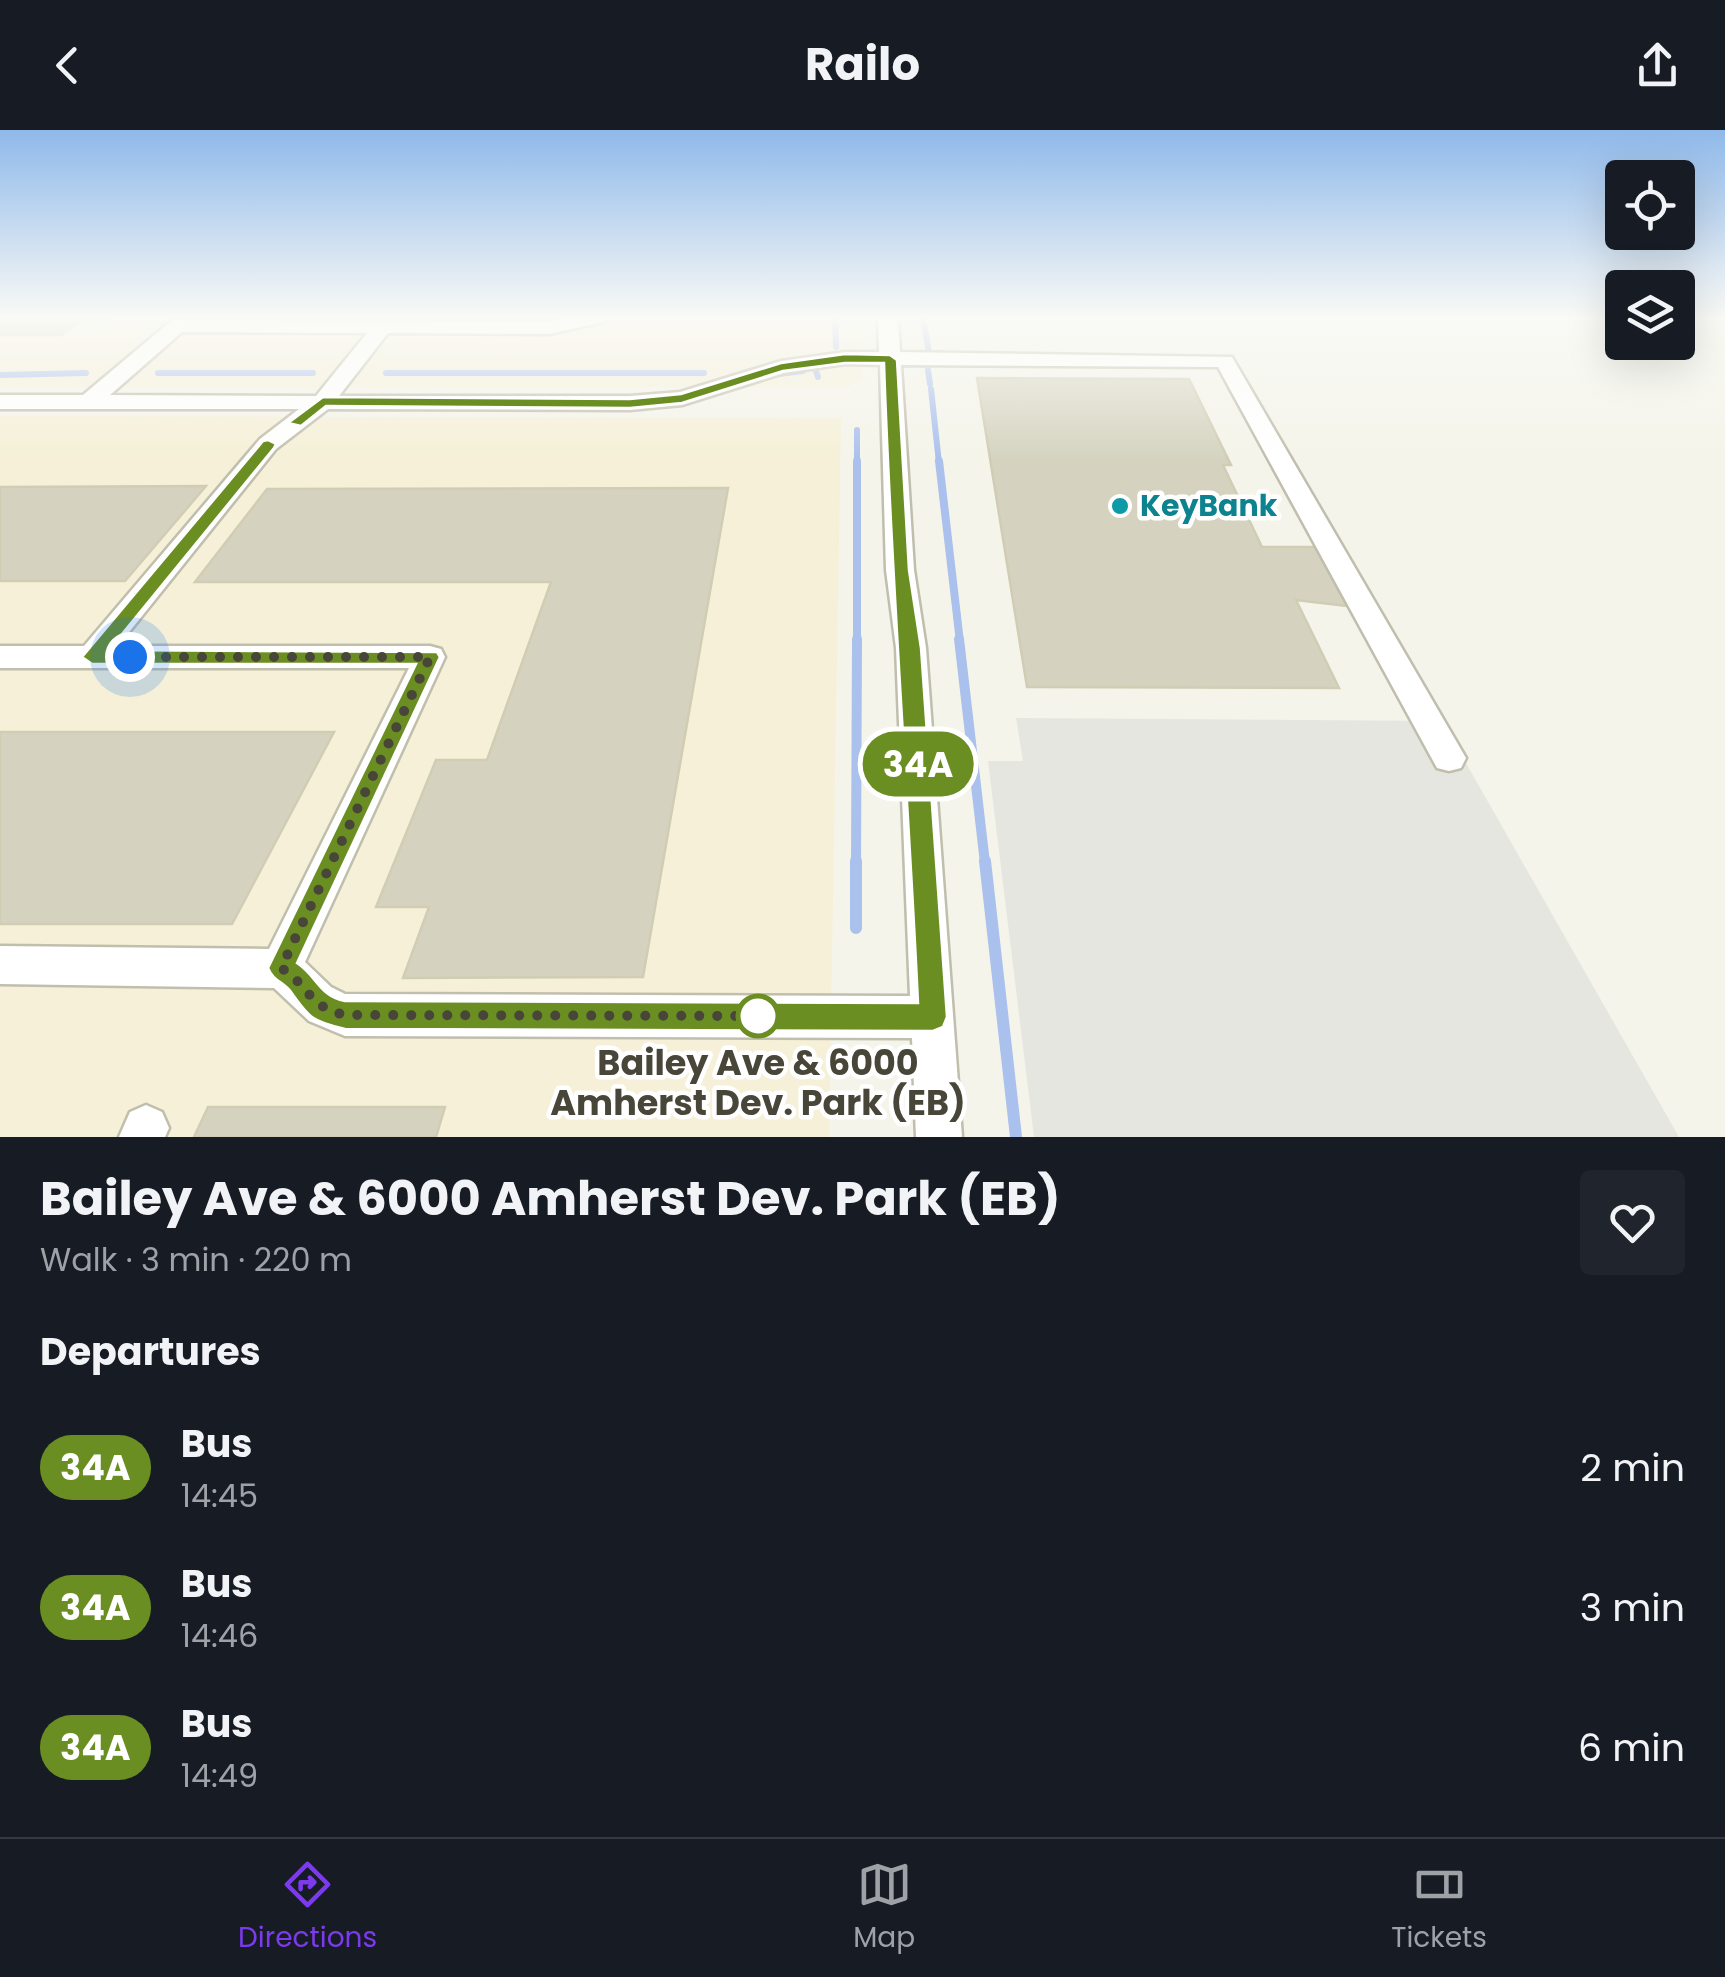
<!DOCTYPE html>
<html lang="en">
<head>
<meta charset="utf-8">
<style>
	body { margin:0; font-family:Poppins,sans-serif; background:#20242c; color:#f1f3f6; height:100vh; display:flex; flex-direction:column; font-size:38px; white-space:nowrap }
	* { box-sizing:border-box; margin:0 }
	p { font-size:32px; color:#9ea1a6 }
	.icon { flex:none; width:55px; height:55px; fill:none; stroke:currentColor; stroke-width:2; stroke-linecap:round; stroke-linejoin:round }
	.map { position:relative; height:1007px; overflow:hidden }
	.side { display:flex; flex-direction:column; background:#171b24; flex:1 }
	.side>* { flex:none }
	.badge { padding:0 20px; border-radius:32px; font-size:35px; line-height:65px }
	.fabs { position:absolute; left:1605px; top:30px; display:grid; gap:20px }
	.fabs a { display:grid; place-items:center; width:90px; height:90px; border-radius:10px; background:#171b24; box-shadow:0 10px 40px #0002; font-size:50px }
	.you { position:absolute; width:50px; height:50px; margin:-25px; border:8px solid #fff; border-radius:50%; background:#1a73e8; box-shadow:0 0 0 15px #1a73e833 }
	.map>.badge { position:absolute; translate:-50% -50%; box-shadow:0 0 0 5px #fff }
	h2 { padding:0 40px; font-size:38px; line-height:90px }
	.round { display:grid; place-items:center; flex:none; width:105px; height:105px; border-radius:10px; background:#20242c }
	.overview { display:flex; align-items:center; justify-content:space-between; height:170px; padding:0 40px }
	h1 { font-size:48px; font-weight:700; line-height:75px }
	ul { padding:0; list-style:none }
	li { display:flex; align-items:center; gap:30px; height:140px; padding:0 40px }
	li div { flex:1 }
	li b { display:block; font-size:38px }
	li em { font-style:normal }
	li .badge { min-width:110px; font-weight:700; text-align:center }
	header { display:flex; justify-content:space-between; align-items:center; height:130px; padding:0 40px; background:#171b24; font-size:45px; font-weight:700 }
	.tab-bar { display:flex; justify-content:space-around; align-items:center; height:140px; border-top:2px solid #363941; background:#171b24; font-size:28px; color:#9ea1a6 }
	.tab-bar a { display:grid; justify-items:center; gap:5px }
	.tab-bar .on { color:#7c3aed }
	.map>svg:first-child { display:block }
	.commercial { fill:#f5f0d7 }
	.parking { fill:#e6e6e1 }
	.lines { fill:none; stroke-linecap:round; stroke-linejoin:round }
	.stream-far3 { stroke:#aac0ed; stroke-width:6 }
	.stream-far2 { stroke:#aac0ed; stroke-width:8 }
	.stream-far1 { stroke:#aac0ed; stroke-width:10 }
	.stream { stroke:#aac0ed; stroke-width:12 }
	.building { fill:#d5d3c0; stroke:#d0cdb4; stroke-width:2.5 }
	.minor-casing { stroke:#c0bead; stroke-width:5 }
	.minor { fill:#fff; fill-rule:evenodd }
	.line { fill:#6b8e23; stroke:#fff; stroke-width:2.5 }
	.walk { stroke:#484638; stroke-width:10; stroke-dasharray:0 18 }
	.culture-dot { fill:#0f9aa8; stroke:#fff; stroke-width:4 }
	.stop-dot { fill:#fff; stroke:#6b8e23; stroke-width:5 }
	.labels { text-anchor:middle; stroke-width:9; stroke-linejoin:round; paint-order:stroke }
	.culture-label { font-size:30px; font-weight:bold; fill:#0d838f; stroke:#fff; text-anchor:start }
	.near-stop-label { font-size:35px; font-weight:bold; fill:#484638; stroke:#fff }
</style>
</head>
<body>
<header><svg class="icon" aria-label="back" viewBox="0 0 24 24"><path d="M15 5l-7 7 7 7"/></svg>Railo<svg class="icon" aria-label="share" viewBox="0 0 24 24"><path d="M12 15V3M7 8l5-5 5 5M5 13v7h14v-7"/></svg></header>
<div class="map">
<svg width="1725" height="1007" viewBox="0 0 1725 1007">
	<rect width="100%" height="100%" fill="#f4f4ea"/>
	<path class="commercial" d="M0,188H862V249L847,257H0Z
		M0,286L841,288L829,1007H0Z"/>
	<path class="parking" d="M1016,588L1442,591L1679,1007H1034L988,631H1023Z"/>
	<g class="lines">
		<path class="stream-far3" d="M835,188L836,217
			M923,188L929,223
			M928,240L930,254
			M816,241L818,247
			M158,243H313
			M386,243H704
			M779,244L803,241
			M0,245L86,243
			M931,259L939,333
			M857,333V300"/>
		<path class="stream-far2" d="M939,331L960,512
			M857,512V331"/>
		<path class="stream-far1" d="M959,509L985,733
			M856,733L857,509"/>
		<path class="stream" d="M985,731L1016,1007
			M856,798V731"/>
	</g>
	<path class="building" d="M0,188H115L80,191L61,205H0Z
		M977,248L1189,249L1231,335H1223L1262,417H1315L1347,476L1296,470L1339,558L1027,557Z
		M206,356L125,451H0V357Z
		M728,358L643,847L403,848L429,777H376L436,630H487L551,452H195L267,359Z
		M0,602H334L232,794H0Z
		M208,977H445L436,1007H194Z"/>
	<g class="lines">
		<g class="minor-casing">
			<path id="minor" d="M567,188H607L604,192L549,204L388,203L339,266H630L680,262L781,231L845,222H879L878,188H898L900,222L1232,227L1466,628L1461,638L1449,641L1437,638L1218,237L901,235L914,440L926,518L962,1007H916L912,908L345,906L309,891L274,858L0,854V816L269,819L409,538H0V516H84L260,309L299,279H0V265H83L170,192L177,190L549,192ZM182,202L367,203L316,266L110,265ZM845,234L880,235L886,440L896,518L910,866L345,864L331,857L305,832L445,527L441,519L430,516H118L276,319L328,279L630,280L682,275L784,243Z
				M146,975L162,982L169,998L165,1007H119L130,982Z"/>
		</g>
		<use href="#minor" class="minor"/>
	</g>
	<linearGradient id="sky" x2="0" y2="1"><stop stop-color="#8fb9ea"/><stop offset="0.57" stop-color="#fafaf6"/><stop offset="1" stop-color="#fafaf6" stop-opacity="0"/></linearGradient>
	<rect width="1725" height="329" fill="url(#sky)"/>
	<path class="line" d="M845,224L890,225L897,230L909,440L921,518L947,887L943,897L933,901L345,899C313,892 309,888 291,862C284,852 273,851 268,838L416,534H92L82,527L263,311L268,310L276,314L274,318L109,520L437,522L440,527L297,833C317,846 319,866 345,871L918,873C908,660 891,447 884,233H845L783,241L682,273L630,278L326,276L301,296L288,293L323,267L630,269L681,264L781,233Z"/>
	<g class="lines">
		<path class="walk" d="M130,527H430L281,838C310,856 308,877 345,885L758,886"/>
	</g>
	<circle class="culture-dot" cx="1120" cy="376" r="10"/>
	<circle class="stop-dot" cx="758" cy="886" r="20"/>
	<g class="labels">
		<g class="culture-label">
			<text x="1140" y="386">KeyBank</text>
		</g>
		<g class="near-stop-label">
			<text x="758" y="945">Bailey Ave &amp; 6000<tspan x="758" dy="40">Amherst Dev. Park (EB)</tspan></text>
		</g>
	</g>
</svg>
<div class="fabs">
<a><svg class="icon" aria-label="locate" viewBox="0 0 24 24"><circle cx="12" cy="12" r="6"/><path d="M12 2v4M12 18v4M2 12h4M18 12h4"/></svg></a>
<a><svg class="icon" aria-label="layers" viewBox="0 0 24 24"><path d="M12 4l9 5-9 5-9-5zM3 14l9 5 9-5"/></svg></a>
</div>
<div class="you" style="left:130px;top:527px"></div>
<b class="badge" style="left:918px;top:634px;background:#6b8e23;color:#fff">34A</b>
</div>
<section class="side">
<div class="overview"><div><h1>Bailey Ave &amp; 6000 Amherst Dev. Park (EB)</h1><p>Walk · 3 min · 220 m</p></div><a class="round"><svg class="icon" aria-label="heart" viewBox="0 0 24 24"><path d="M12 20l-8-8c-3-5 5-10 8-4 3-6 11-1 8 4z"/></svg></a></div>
<h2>Departures</h2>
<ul>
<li><span class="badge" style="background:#6b8e23;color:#fff">34A</span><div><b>Bus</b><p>14:45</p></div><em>2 min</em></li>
<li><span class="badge" style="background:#6b8e23;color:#fff">34A</span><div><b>Bus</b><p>14:46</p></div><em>3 min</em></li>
<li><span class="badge" style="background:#6b8e23;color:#fff">34A</span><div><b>Bus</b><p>14:49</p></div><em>6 min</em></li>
</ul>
</section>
<nav class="tab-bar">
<a class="on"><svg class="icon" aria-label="directions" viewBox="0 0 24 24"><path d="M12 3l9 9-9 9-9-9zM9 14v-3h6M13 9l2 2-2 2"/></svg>Directions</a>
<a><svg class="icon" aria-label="map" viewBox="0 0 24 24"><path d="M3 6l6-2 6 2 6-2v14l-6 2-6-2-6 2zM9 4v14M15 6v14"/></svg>Map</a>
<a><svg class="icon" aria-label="tickets" viewBox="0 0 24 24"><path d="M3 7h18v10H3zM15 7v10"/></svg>Tickets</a>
</nav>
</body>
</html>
